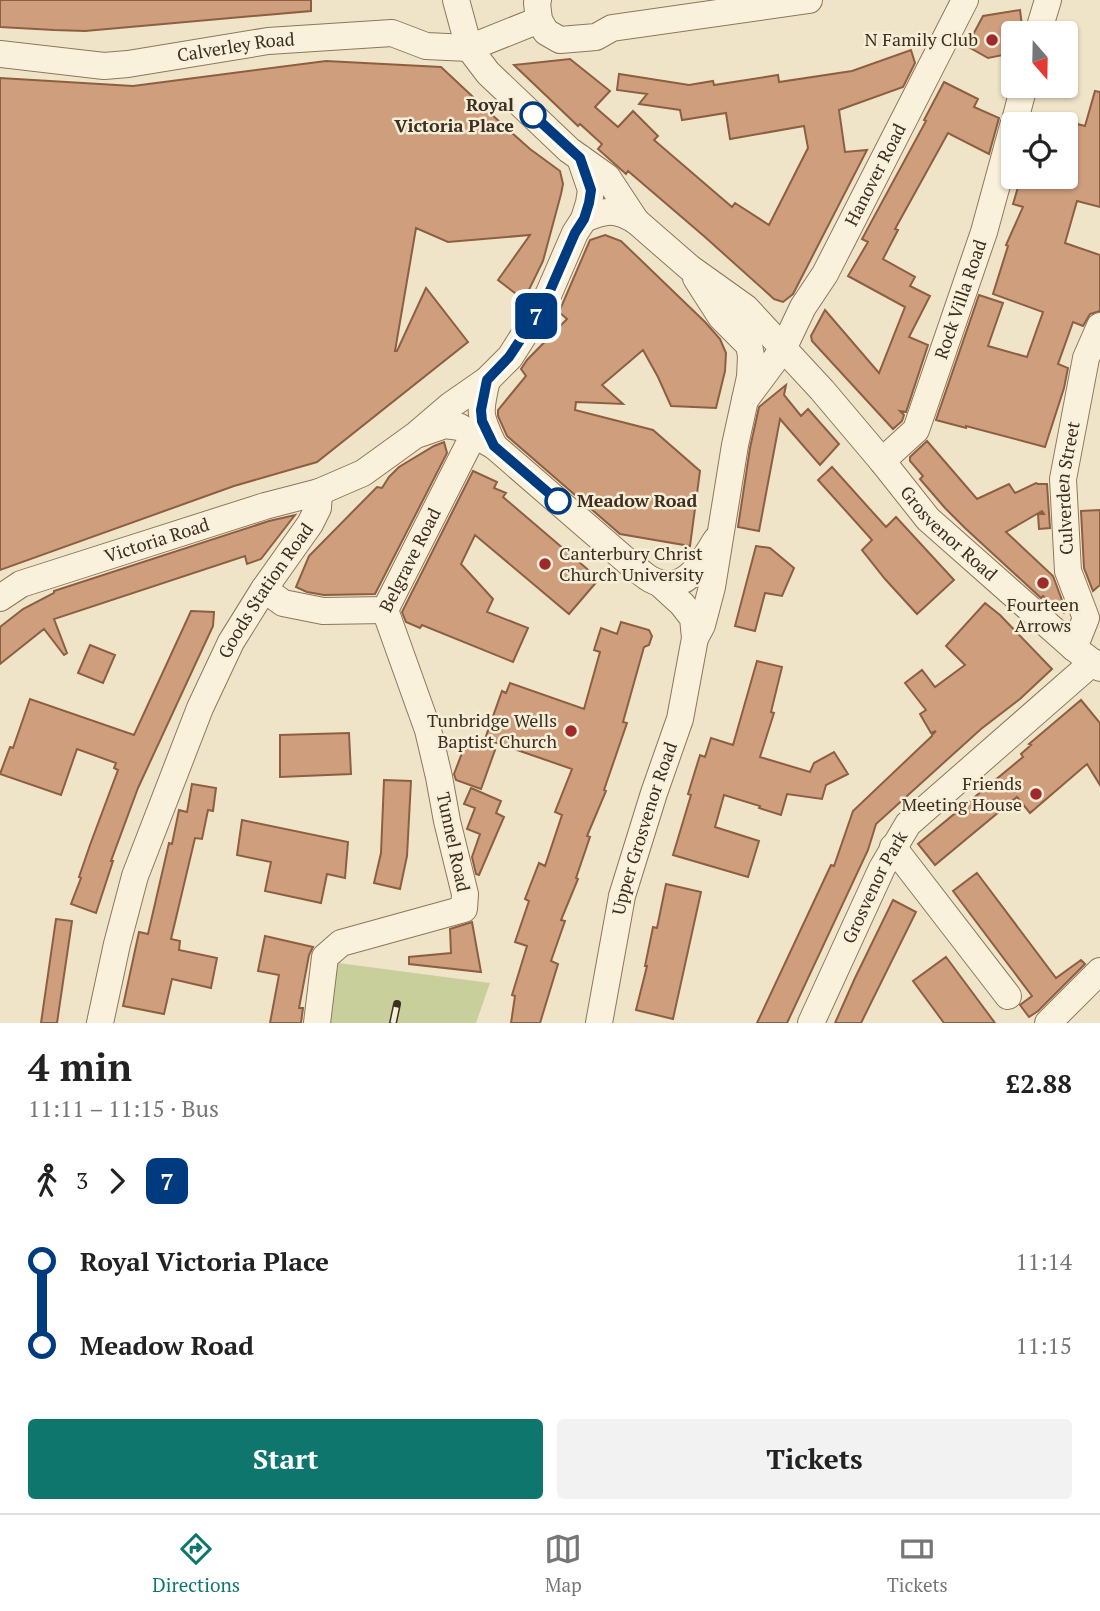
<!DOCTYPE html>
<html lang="en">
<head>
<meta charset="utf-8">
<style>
	body { margin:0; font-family:"PT Serif",serif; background:#f2f2f2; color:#222; height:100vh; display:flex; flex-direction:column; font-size:26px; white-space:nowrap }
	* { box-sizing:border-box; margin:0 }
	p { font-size:23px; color:#767676 }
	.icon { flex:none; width:38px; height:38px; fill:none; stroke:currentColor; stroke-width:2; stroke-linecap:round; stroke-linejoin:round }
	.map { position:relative; height:1023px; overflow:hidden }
	.details { display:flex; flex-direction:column; background:#fff; flex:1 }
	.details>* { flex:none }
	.badge { padding:0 14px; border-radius:10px; font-size:24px; line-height:46px }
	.needle { width:46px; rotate:160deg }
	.fabs { position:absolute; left:1001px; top:21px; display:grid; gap:14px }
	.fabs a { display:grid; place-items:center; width:77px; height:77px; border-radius:7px; background:#fff; box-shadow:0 2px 5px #0004; font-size:35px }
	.map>.badge { position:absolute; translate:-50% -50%; box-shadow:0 0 0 4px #fff }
	.legs { display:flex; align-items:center; gap:10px; height:77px; padding:0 28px; font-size:23px }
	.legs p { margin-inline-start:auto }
	.head { display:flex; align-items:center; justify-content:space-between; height:119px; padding:0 28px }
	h1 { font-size:38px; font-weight:800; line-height:52px }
	.button { display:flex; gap:14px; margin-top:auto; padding:14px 28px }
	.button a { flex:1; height:80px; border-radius:7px; background:#0f766e; color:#fff; font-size:28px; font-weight:800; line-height:80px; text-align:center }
	.button a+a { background:#f2f2f2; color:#222 }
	ul { padding:0 28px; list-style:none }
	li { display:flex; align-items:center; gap:24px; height:84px; font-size:26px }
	li i { display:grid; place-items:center; width:10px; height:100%; margin:0 9px; background:currentColor }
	li i::after { content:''; width:18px; height:18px; margin:-9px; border:5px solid; border-radius:50%; background:#fff }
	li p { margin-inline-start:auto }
	li:first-child i { background:linear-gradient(#0000 50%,currentColor 0) }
	li:last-child i { background:linear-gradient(currentColor 50%,#0000 0) }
	.dock { display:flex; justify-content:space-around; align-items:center; height:98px; border-top:2px solid #e0e0e0; background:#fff; font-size:19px; color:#767676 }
	.dock a { display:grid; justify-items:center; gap:4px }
	.dock .on { color:#0f766e }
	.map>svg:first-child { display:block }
	.green { fill:#c9cf9b }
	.building { fill:#cf9f7d; stroke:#8d5f41; stroke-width:2 }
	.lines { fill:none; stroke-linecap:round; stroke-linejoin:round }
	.minor-casing { stroke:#8d765c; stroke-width:28 }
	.minor { stroke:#faf1dc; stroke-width:26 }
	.rail-casing { stroke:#3d2e20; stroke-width:8 }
	.rail { stroke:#f7eed8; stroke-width:5; stroke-dasharray:16; stroke-linecap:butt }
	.line-1-casing { stroke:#fff; stroke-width:16 }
	.line-1 { stroke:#003b80; stroke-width:10 }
	.poi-dot { fill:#9e2a2b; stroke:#f7eed8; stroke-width:2.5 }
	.stop-1-dot { fill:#fff; stroke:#003b80; stroke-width:3.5 }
	.labels { text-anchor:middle; stroke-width:5; stroke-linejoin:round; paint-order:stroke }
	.poi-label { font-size:18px; fill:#3d2e20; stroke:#f7eed8; text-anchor:end }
	.street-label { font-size:18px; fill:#3d2e20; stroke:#f7eed8 }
	.stop-label { font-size:18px; font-weight:bold; fill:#3d2e20; stroke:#f7eed8; text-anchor:end }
</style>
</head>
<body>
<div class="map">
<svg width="1100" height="1023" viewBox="0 0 1100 1023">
	<rect width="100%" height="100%" fill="#f0e4c8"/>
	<path class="green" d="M331,962L490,983L476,1023H324Z"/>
	<path class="building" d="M0,0H311V11L85,31L54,30L0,27Z
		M1020,10L1023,33H1013V53L988,58L967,46L983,16Z
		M911,50L915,63L903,87L839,110L845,152L867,150L793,294L783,302L774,299L705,237L628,171L626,174L598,149L602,144L580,124L578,126L514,65L570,59L610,91L595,107L618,127L633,111L658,136L654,140L732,207L735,203L769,225L808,148L804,126L730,139L726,113L682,120L680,110L639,104L647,94L617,90L619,74L689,85L713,81L714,85L778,75L779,82L852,71Z
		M326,61L441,67L503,125L530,149L560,171L563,184L561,194L543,261L524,300L498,280L530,235L448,242L416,228L395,351H397L426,288L468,342L317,462L234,486L0,570V78L133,86Z
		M944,82L978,99L974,107L999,118L989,154L948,133L895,229L898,230L883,259L915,277L910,286L930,296L909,337L928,345L906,412L900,411L904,415L902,421L893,429L812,341L811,336L825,310L879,373L905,307L848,276L868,242L862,239L926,121L924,120Z
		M1095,91L1100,92V207L1077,201L1065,243L1100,255V311L1090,314L1083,326L1073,322L1058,364L1068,368L1064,388L1045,447L966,426V428L936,420L979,295L1003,303L988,346L1027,357L1043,312L993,294L1008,246L1006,245L1023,207L1013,204L1021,177H1066V121L1085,126Z
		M605,235L621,241L705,322L720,339L726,353L725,371L716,408L671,406L658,377L643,350L602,385L623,404L576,402L575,410L653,430L700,471L690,546L620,534L507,436L498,416V410L526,376L521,369L527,360L567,319L559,312L590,240Z
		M786,385L784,395L801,416L808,409L839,444L820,465L780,419L759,531L738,527L750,448L759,407Z
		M927,441L977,499L1009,484L1015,493L1036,483L1038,484H1047L1050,528L1039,529L1038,514H1044L1042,511L1006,532L1053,576L1066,611L1064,613L1043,596L1041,598L965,528L945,508L920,479L923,476L910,461V457Z
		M444,442L447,453L375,594L324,595L307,592L296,587L309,556L377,487L382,488L389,477L399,467L434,446Z
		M832,467L886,527L896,517L954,580L917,614L885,579L862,550L872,540L818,480Z
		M473,471L497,482L494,488L506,493L503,497L599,579L569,614L475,535L461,564L493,599L487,612L528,628L513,662L422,625L420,628L406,622L402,612Z
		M1100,510V585L1093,591L1084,568L1081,511Z
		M295,515L261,559L247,564L245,556L54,619L67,653L64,655L44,629L0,664V627L23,609L54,593V591L269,521Z
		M756,546L770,548L794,568L782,596L765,593L755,631L735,626Z
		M985,603L1000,615L1052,669L1020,699L981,729L876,824L868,850L787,1023H757L831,865L834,866L853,811L932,736V735L936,731L931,733L920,714L926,710L905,683L922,670L935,687L965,665L946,646Z
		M191,611L214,612L213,626L138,788L111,861H113L96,913L71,904L81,878L79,877L90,845L118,770L114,768L116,763L77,749L61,795L0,774L10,747L13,748L30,699L134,735Z
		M621,622L649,630L652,636L649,645L644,647L623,722L627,723L604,790L606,791L587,836L590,837L576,878L578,879L561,920L565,921L551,961L558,964L540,1023H511L515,996L512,995L527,946L515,942L529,901L525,899L539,863L545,866L562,815L555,812L572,769L485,739L502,691L506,693L510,683L584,709L600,652L594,650L601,628L617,634Z
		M90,645L115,655L103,683L78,673Z
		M757,661L782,667L771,712L774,713L760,757L810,772L814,763L834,752L848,774L826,785L822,799L787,794L781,815L759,808L760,806L724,795L715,827L759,841L748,877L673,855L691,795L688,794L700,755L705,757L711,738L733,745Z
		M1081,700L1100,723V785L1087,764L1030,813L1017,797L935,865L918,844L1023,757L1021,754L1031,745L1029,744Z
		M349,733L351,774L280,777V735Z
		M467,740L495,750L481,789L456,780L454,774Z
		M384,780L411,781L407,856L400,889L374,883L381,853Z
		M192,784L216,788L213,811L208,810L202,839L195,838L171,939L180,941L179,950L217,958L211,988L172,979L164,1014L123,1006L139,932L148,934L169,843L172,844L179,810L187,812Z
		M471,788L501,801L496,813L504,817L479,875L476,874L472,857L480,834L467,829L475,808L464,804Z
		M242,820L348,842L345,878L327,874L321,903L265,891L271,862L237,855Z
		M977,873L1056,978L1081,960L1085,964L1038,1011L1029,1017L1020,1005L1032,996L953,891Z
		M666,884L701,892L673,1019L636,1010L647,966H645L653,927L657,928Z
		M893,900L916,912L861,1023H835L855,978Z
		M56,919L72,921L57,1023H41Z
		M472,922L481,972L409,964V957L451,953L450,929Z
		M265,936L313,947L309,955L299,1008H303L301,1023H270L279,975L258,971Z
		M946,957L995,1023H944L913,981Z"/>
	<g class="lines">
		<g class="minor-casing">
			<g id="minor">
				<path d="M456,0L469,48L488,73L569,150L607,177L636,221"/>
				<path d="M538,0L537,3L539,20L546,32L560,40L596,37L612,28L809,0"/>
				<path d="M1038,33L1048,0"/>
				<path id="s1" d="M0,54L104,66L128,64L268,41L392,33L426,46L469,48L539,20"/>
				<path d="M1014,124L1024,86"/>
				<path id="s2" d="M584,219C606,210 615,208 636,221L690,268L746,308L822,390L882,461L928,519L1074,648L1100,668"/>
				<path d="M487,380C479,413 479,415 494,446"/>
				<path id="s3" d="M745,400L783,349L803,307L825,274L965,0"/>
				<path d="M419,434L445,425L460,427L494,446L628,562C635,567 642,574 650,579C683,597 702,564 716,540"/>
				<path id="s4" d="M882,461L916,430L984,232L1013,126"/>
				<path d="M264,589L283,603L323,611L385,610"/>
				<path id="s5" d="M0,598L21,584L265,506L319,492L363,473L417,434L451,405L487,380L510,357L538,313L549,293L575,233L584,219L589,203L591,190L580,158"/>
				<path id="s6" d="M385,610L474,434"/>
				<path d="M695,638L702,625L712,587L735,445L750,377L751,356L749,345L721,317L696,278"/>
				<path id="s7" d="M1074,648L1086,618L1068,571L1063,479L1086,358L1100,326"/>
				<path d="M893,847L1008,996"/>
				<path id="s8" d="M100,1023L117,944L135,876L200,708L231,642L264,589L310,524L318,508L319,492"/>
				<path d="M317,1023L325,957L341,943L464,909L465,894L447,821L439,777L428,730L385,610"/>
				<path id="s9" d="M599,1023L622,896L654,793L680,719L695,638L693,618L682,604L659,583"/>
				<path id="s10" d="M811,1023L882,868L908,824L1093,662"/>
				<path d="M1048,1023L1100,971"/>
			</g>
		</g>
		<use href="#minor" class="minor"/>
		<g class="rail-casing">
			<path id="rail" d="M393,1023L397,1004"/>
		</g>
		<use href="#rail" class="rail"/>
	</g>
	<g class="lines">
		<g class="line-1-casing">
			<path id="line-1" d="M533,115L580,158L591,190L589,203L584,219L575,233L549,293L538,313L509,357L487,380L481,410L482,421L494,446L558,501"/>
		</g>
		<use href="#line-1" class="line-1"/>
	</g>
	<g class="poi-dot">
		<circle cx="992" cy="40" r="7"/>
		<circle cx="545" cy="564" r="7"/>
		<circle cx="1043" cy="583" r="7"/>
		<circle cx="571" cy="731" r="7"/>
		<circle cx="1036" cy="794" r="7"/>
	</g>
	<g class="stop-1-dot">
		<circle cx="533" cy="115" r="12"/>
		<circle cx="558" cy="501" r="12"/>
	</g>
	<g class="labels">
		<g class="poi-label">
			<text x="978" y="46">N Family Club</text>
			<text x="559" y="560" text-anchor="start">Canterbury Christ<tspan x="559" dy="21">Church University</tspan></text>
			<text x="1043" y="611" text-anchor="middle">Fourteen<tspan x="1043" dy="21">Arrows</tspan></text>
			<text x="557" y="727">Tunbridge Wells<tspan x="557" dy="21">Baptist Church</tspan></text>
			<text x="1022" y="790">Friends<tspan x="1022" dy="21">Meeting House</tspan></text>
		</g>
		<g class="street-label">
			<text dy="6" stroke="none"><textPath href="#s1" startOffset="238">Calverley Road</textPath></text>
			<text dy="6" stroke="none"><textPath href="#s3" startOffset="261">Hanover Road</textPath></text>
			<text dy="6" stroke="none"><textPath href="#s4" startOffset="184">Rock Villa Road</textPath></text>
			<text dy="6" stroke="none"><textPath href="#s7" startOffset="166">Culverden Street</textPath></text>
			<text dy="6" stroke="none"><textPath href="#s2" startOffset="499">Grosvenor Road</textPath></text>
			<text dy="6" stroke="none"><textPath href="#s5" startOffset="168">Victoria Road</textPath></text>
			<text dy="6" stroke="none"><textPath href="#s6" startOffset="56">Belgrave Road</textPath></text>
			<text dy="6" stroke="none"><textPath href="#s8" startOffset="466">Goods Station Road</textPath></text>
			<text dy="6" stroke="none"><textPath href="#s9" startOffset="200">Upper Grosvenor Road</textPath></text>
			<text transform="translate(453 842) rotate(78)" y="6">Tunnel Road</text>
			<text dy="6" stroke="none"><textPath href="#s10" startOffset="150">Grosvenor Park</textPath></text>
		</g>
		<g class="stop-label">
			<text x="514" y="111">Royal<tspan x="514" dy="21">Victoria Place</tspan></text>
			<text x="577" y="507" text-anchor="start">Meadow Road</text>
		</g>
	</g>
</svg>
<div class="fabs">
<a><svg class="needle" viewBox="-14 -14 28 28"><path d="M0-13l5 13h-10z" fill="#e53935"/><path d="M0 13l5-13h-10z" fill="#767676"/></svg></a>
<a><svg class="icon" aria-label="locate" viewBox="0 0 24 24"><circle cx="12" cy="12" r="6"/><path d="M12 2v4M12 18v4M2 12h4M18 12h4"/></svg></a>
</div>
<b class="badge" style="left:536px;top:316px;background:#003b80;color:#fff">7</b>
</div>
<section class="details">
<div class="head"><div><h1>4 min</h1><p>11:11 – 11:15 · Bus</p></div><b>£2.88</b></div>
<div class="legs"><svg class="icon" aria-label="walk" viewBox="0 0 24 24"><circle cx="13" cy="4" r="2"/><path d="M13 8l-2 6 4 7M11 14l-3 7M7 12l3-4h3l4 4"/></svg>3<svg class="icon" aria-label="forward" viewBox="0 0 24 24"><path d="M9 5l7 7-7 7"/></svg><b class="badge" style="background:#003b80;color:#fff">7</b></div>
<ul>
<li><i style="color:#003b80"></i><b>Royal Victoria Place</b><p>11:14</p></li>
<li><i style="color:#003b80"></i><b>Meadow Road</b><p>11:15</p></li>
</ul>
<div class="button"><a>Start</a><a>Tickets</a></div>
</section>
<nav class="dock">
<a class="on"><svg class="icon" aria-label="directions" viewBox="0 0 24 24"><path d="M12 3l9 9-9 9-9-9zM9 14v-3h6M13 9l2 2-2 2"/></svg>Directions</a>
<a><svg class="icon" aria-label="map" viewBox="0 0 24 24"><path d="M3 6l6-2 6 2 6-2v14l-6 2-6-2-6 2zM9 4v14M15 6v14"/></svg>Map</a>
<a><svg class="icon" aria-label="tickets" viewBox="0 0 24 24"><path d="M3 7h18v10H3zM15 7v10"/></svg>Tickets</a>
</nav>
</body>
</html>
